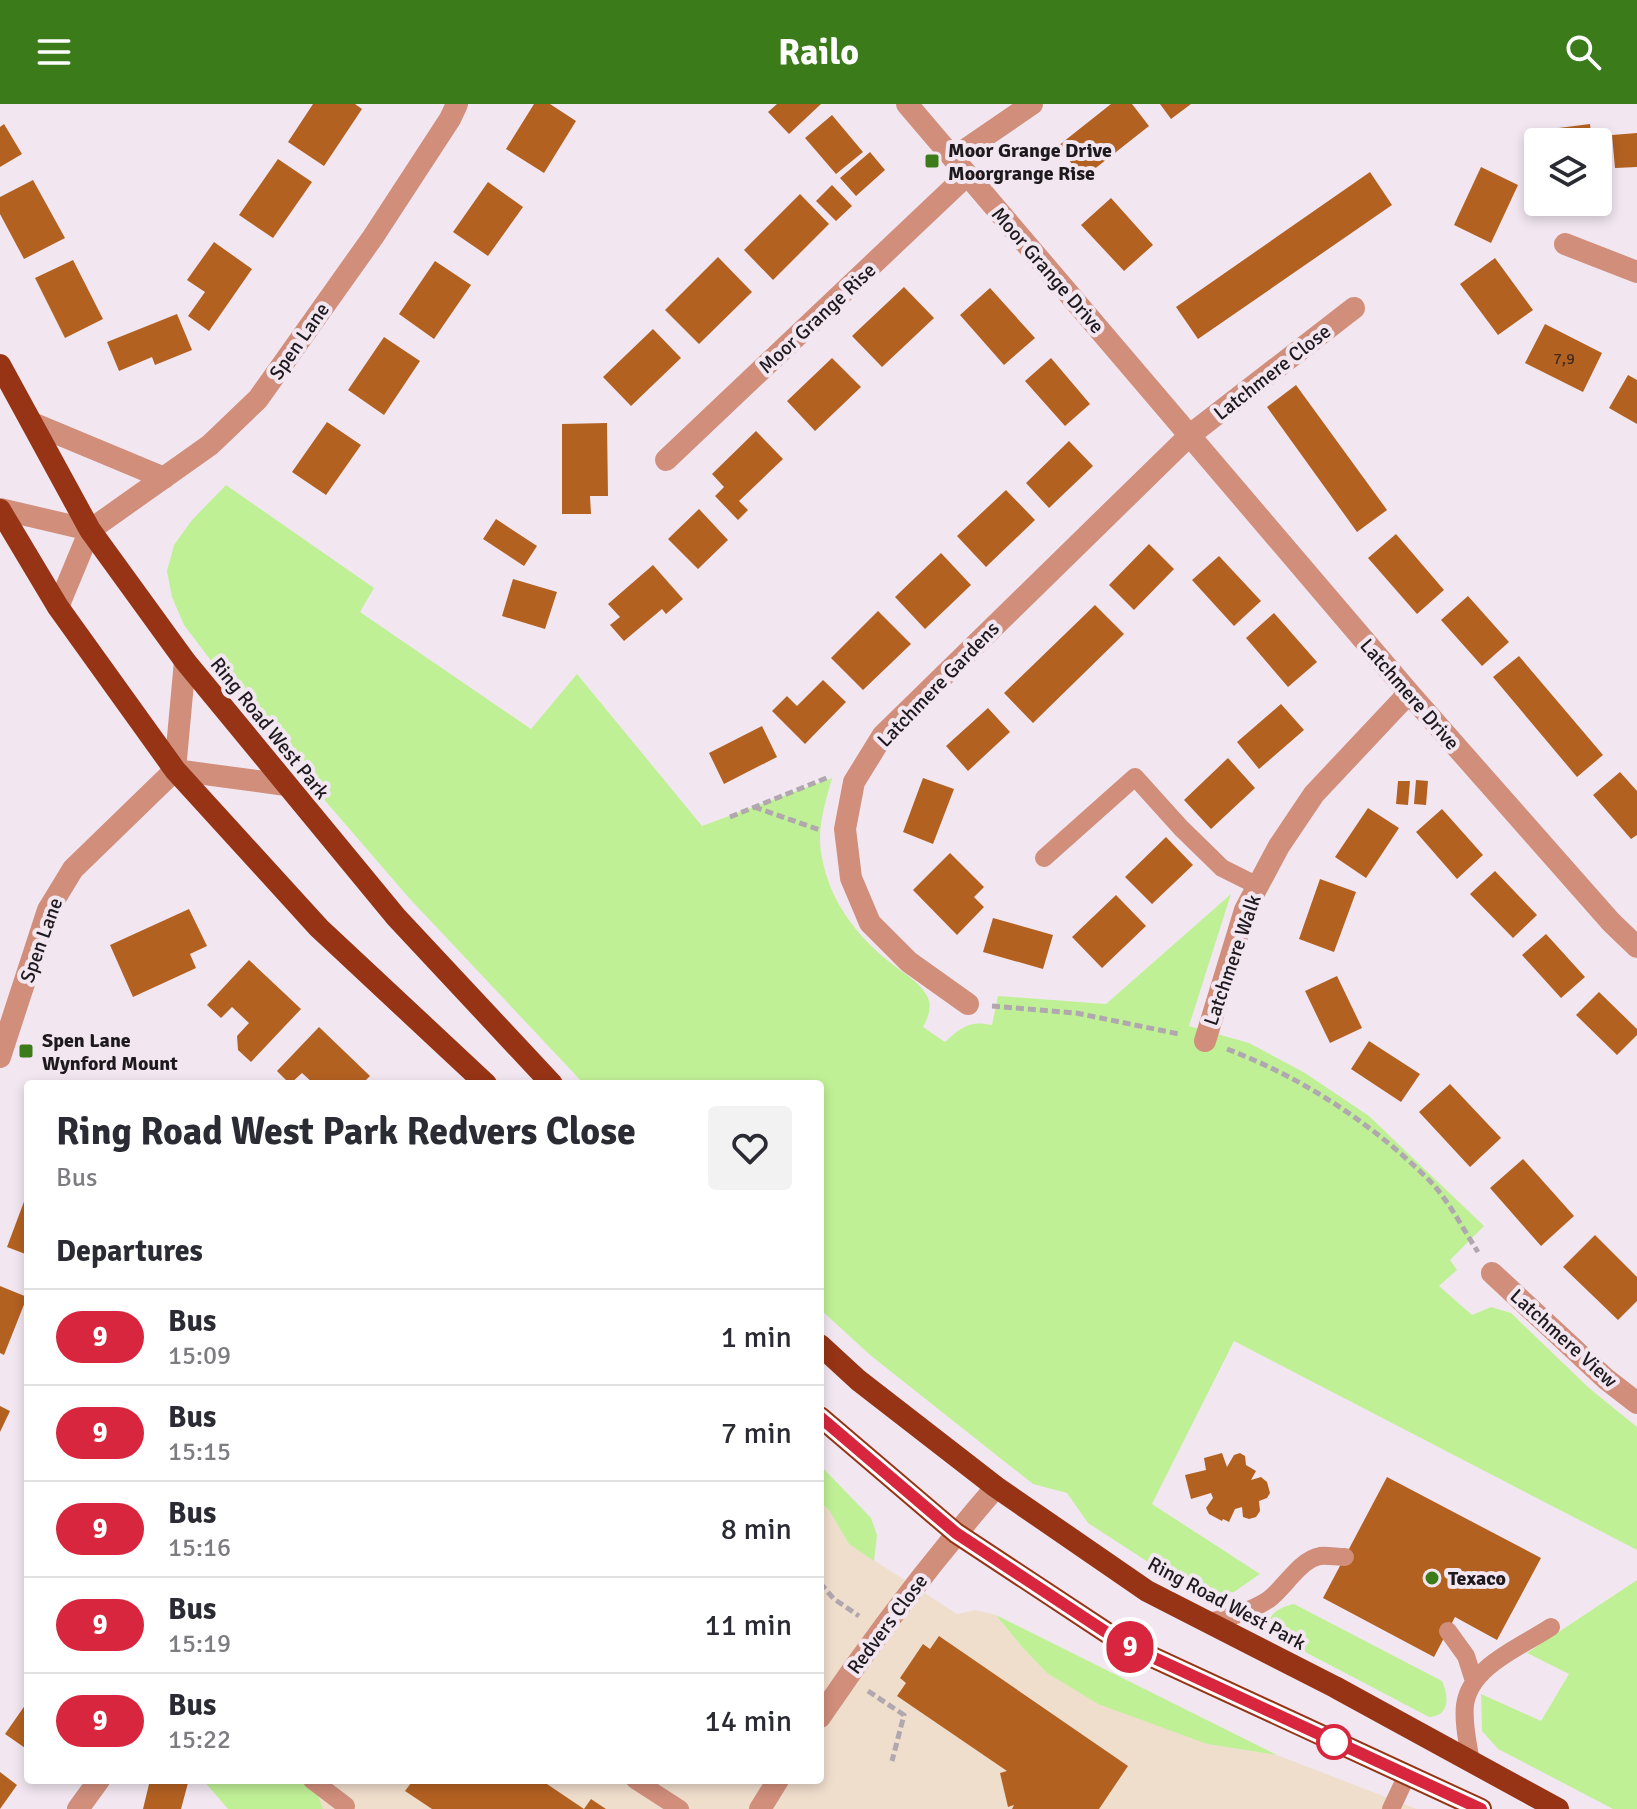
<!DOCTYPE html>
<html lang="en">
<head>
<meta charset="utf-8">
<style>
	body { margin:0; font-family:Signika,sans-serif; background:#f2f2f3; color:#2b2b33; height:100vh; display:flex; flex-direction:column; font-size:30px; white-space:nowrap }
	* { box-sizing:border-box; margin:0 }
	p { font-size:26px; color:#7c7c81 }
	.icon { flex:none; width:44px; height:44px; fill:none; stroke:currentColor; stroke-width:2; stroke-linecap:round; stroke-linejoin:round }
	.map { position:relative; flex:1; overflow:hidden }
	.sheet { position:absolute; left:24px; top:976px; width:800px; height:704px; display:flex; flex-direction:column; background:#fff; border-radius:8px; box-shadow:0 4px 12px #0003 }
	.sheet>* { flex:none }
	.badge { padding:0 16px; border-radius:26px; font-size:28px; line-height:52px }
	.controls { position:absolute; left:1524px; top:24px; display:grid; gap:16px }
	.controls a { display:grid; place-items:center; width:88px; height:88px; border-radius:8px; background:#fff; box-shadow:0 4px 12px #0003; font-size:40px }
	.map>.badge { position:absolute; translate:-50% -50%; box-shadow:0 0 0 4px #fff }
	h2 { padding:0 32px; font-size:30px; line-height:72px }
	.round { display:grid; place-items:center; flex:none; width:84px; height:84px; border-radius:8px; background:#f2f2f3 }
	.head { display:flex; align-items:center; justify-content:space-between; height:136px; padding:0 32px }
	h1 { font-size:38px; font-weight:700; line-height:60px }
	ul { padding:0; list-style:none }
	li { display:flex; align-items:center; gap:24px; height:96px; padding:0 32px; border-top:2px solid #e1e1e2 }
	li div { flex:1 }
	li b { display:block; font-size:30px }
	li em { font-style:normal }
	li .badge { min-width:88px; font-weight:700; text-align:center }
	header { display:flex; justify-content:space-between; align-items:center; height:104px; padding:0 32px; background:#3c7b19; color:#fff; font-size:36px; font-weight:700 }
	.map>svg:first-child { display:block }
	.commercial { fill:#f0decd }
	.green { fill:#c0f096 }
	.building { fill:#b36121 }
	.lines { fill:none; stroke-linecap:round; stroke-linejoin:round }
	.path { stroke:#b0a7af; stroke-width:5; stroke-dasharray:8 4; stroke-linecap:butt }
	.service { stroke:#d08e7b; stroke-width:18 }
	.minor { stroke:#d08e7b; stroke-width:22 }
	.tertiary { stroke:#d08e7b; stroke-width:22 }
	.trunk { stroke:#963415; stroke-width:22 }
	.line-casing { stroke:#fff; stroke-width:18 }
	.line { stroke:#d7263d; stroke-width:12 }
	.poi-dot { fill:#3c7b19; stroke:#f2e7f1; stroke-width:3 }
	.stop-dot { fill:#fff; stroke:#d7263d; stroke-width:4 }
	.labels { text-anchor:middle; stroke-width:8; stroke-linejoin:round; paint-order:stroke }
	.number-label { font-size:16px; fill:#422b1e }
	.poi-label { font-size:20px; font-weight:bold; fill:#1d191d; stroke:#f2e7f1; text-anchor:start }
	.street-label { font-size:20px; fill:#1d191d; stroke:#f2e7f1 }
</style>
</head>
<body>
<header><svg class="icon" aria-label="menu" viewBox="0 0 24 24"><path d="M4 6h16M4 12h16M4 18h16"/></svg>Railo<svg class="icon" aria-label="search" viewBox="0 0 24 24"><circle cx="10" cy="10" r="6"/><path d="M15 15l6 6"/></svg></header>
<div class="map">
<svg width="1637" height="1705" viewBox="0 0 1637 1705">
	<rect width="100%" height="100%" fill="#f2e7f1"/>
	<path class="commercial" d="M820,1398L829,1406L849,1440L957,1510L975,1506L996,1511L1022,1543L1047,1569L1207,1640L1277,1651L1417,1705H284L264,1676H820Z"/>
	<path class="green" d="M226,381L374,484L360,508L531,625L577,570L702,722L832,674C825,700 816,726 822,753C829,795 855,830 887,856C900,867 921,878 928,894C932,904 928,914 923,923L945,938C961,923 970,916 992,921L998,892L1106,900L1231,790L1189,922L1249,939L1305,969L1369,1012L1484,1122L1450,1156L1457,1166L1439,1182L1472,1211L1491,1203L1511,1209L1589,1284L1637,1323V1446L1234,1237L1152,1400L1260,1470L1234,1488L1211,1489L1188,1484L1088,1419L1067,1389L1033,1380L870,1251L820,1205V980H584L409,794L258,619L184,521L172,493L167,467L174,441L192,416Z
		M820,1361L871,1414L877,1431L874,1457L849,1440L829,1406L820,1398Z
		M1637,1476V1705H1613L1498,1645L1482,1627L1481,1590L1541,1617L1569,1570L1527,1549Z
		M1294,1500L1442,1577C1449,1592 1450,1612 1429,1613L1267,1528C1266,1511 1279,1503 1294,1500Z
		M996,1511L1277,1651L1207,1640L1098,1600L1047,1569L1022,1543Z
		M203,1676H312L323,1705H228Z"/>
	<path class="building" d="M313,0H355L362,5L324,62L288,38Z
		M534,0H550L576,17L544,69L506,45Z
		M777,0H821L789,30L768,8Z
		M1111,0H1132L1149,22L1083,74L1058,42Z
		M1160,0H1191L1171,15Z
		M832,11L863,48L836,70L805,34Z
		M4,20L22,50L0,63V23Z
		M1590,20L1592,38H1538V70H1532L1527,28Z
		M1637,29V63L1615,64L1612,31Z
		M870,48L885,66L856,92L840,74Z
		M278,55L312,78L273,134L239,111Z
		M1481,63L1518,81L1491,139L1454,121Z
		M1370,68L1392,101L1198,235L1176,203Z
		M33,76L65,134L24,155L0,110V93Z
		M488,78L523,103L488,152L453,128Z
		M832,81L852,102L836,117L816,97Z
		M800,90L829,120L773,176L744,146Z
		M1111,94L1153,141L1124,167L1081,121Z
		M214,138L252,165L209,227L188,212L205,188L187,176Z
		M718,153L752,188L699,240L665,206Z
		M1495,154L1533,206L1498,231L1460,180Z
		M73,156L103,215L65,234L35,174Z
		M435,157L471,181L434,235L399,210Z
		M904,183L934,214L882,263L852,232Z
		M990,184L1035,234L1004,261L960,211Z
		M177,210L192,246L155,261L152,253L119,267L107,238Z
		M1545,220L1602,249L1583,288L1525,259Z
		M653,225L681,254L631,302L603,273Z
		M384,233L420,257L384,311L348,286Z
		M832,254L861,283L815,327L787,297Z
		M1051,254L1090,300L1065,322L1025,277Z
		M1628,271L1637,276V320L1609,304Z
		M1296,281L1387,406L1357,428L1267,303Z
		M327,318L361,341L326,391L292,368Z
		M607,319L608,392H590L591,410H562V320Z
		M756,327L783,355L739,397L748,406L738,416L715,392L724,383L712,370Z
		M1069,337L1093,362L1049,404L1026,379Z
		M1006,386L1035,416L986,463L957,432Z
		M699,405L728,436L698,465L668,435Z
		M496,415L537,442L524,462L483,435Z
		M1396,430L1444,486L1417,510L1368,454Z
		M1149,440L1174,465L1134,506L1109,481Z
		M941,449L971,481L925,525L895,493Z
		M1219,452L1261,497L1234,522L1192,476Z
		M653,461L683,495L666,510L662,505L624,537L610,521L620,513L608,500Z
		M513,475L557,488L545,525L502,512Z
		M1468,492L1509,538L1482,562L1441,516Z
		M1095,501L1124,530L1033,619L1004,589Z
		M878,507L911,540L863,586L831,554Z
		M1274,509L1317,558L1288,583L1246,534Z
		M1519,552L1603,651L1577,673L1493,573Z
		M823,576L846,598L805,640L772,607L787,592L797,602Z
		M1281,600L1304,626L1259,665L1237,638Z
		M988,604L1010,628L968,667L946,642Z
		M762,622L777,653L724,680L709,649Z
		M1228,654L1255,684L1211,725L1184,696Z
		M1620,668L1637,687V731L1631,735L1593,691Z
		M923,674L954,685L933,740L903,728Z
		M1416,676L1428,677L1426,701L1414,700Z
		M1398,677H1410L1408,701L1396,700Z
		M1368,704L1399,724L1366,774L1335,753Z
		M1442,705L1483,751L1457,775L1416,728Z
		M1166,733L1193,761L1152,800L1125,773Z
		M950,749L984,783L974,793L984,803L957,831L913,786Z
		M1495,767L1537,811L1513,834L1470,790Z
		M1320,775L1356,788L1334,848L1299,835Z
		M1116,791L1146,822L1102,864L1072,833Z
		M189,805L207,842L190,850L196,864L133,893L110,841Z
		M993,814L1053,831L1043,865L983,848Z
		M1546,830L1585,873L1561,894L1522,851Z
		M249,856L301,905L251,958L238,946L237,932L249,919L232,903L221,914L207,901Z
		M1337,872L1362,924L1330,939L1305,887Z
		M1599,888L1637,925V931L1617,951L1576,911Z
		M319,923L370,972L362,980H314L302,969L290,980L277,967Z
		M1369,937L1420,970L1401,998L1351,965Z
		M1450,980L1501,1034L1470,1063L1419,1008Z
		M1523,1055L1574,1112L1541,1142L1490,1084Z
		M28,1087V1151L7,1143Z
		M1595,1131L1637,1173V1197L1618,1216L1563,1163Z
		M0,1182L27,1193L4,1251L0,1249Z
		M0,1302L10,1307L0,1328Z
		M1222,1349L1227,1363L1234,1351L1240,1349L1245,1352L1246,1361L1256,1367L1251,1376L1261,1373L1267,1378L1270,1389L1267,1394L1259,1397L1260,1407L1256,1413L1249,1415L1243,1413L1242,1403L1235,1405L1229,1418L1223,1415L1222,1417L1209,1410L1206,1404L1213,1394L1211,1389L1191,1395L1185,1371L1206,1366L1204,1354Z
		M1387,1373L1541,1454L1497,1536L1455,1513L1434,1553L1323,1494Z
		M939,1532L1128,1662L1099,1705H1012L1014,1701L1008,1703L1000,1669L1007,1667L897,1592L906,1579L900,1574L923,1540L930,1545Z
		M28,1597V1646L5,1630Z
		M0,1668L17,1681L0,1705Z
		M150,1676H176L188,1679L181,1705H143Z
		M407,1676H541L584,1705L591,1695L606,1705H432L405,1687L411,1679Z"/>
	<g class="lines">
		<path class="path" d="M754,703L820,726
			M730,713L829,673
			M992,902L1076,909L1179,930
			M1227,945C1303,974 1372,1019 1430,1077C1449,1097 1463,1125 1478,1148
			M820,1479L834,1495L859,1512
			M868,1587L904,1611L892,1657"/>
		<path class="service" d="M1044,754L1135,673L1181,724L1222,764L1258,782
			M1209,1518C1230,1513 1249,1508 1268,1496C1284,1485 1299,1456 1320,1452C1327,1451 1337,1453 1345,1453
			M1448,1527L1466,1552L1474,1577
			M1471,1658C1468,1640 1463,1619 1465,1601C1470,1562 1521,1543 1551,1523
			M312,1676L346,1702
			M635,1676L680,1705
			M1391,1705L1407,1671"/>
		<path class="minor" d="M907,0L1409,589L1611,818L1637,843
			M953,54L1032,0
			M1565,140L1637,168
			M666,356L967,71
			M175,666L286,681
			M968,900L909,858L870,819L851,774L845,725L854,678L883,631L1190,331L1354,204
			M1205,937L1245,806L1279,742L1314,690L1409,589
			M0,953L48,806L73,765L175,666L185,557
			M1492,1169L1606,1275L1637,1299
			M820,1613C874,1533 933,1456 996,1383
			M78,1705L99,1676
			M760,1705L778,1676"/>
		<path class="tertiary" d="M32,319L164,374
			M0,405L90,426
			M58,503L90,426L210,341L258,295L373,133L450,15L457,0"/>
		<path class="trunk" d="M0,261L90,426L185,557L396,813L552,980
			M0,406L58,503L175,666L319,824L486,980
			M820,1241L858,1276L996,1383L1147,1487L1335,1583L1558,1705
			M820,1313L956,1429L1124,1540L1481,1705"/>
	</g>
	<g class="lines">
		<g class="line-casing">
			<path id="line" d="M820,1313L956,1429L1124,1540L1481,1705"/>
		</g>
		<use href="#line" class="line"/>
	</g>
	<g class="poi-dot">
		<rect x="924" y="49" width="16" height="16" rx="4"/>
		<rect x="18" y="939" width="16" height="16" rx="4"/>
		<circle cx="1432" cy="1474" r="8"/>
	</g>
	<circle class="stop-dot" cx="1334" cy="1638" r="16"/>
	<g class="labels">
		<g class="number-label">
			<text x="1564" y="260">7,9</text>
		</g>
		<g class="poi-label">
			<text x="948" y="53">Moor Grange Drive<tspan x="948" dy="23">Moorgrange Rise</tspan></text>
			<text x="42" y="943">Spen Lane<tspan x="42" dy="23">Wynford Mount</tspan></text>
			<text x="1448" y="1481">Texaco</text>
		</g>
		<g class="street-label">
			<text transform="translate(1048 166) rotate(49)" y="7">Moor Grange Drive</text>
			<text transform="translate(817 214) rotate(-43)" y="7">Moor Grange Rise</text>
			<text transform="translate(299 237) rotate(-55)" y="7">Spen Lane</text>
			<text transform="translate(1272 268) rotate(-38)" y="7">Latchmere Close</text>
			<text transform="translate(938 580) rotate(-46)" y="7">Latchmere Gardens</text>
			<text transform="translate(1410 590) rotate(49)" y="7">Latchmere Drive</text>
			<text transform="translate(270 624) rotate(51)" y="7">Ring Road West Park</text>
			<text transform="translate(41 836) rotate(-70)" y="7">Spen Lane</text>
			<text transform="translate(1232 856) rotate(-71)" y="7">Latchmere Walk</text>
			<text transform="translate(1564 1234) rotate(42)" y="7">Latchmere View</text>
			<text transform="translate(1227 1499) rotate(28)" y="7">Ring Road West Park</text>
			<text transform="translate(887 1520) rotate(-53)" y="7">Redvers Close</text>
		</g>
	</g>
</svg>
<div class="controls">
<a><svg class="icon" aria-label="layers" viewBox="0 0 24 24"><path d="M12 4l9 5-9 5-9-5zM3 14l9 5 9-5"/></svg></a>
</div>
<b class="badge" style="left:1130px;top:1543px;background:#d7263d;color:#fff">9</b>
<section class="sheet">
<div class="head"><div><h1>Ring Road West Park Redvers Close</h1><p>Bus</p></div><a class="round"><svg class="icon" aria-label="heart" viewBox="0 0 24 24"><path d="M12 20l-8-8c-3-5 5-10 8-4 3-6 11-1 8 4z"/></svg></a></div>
<h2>Departures</h2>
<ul>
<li><span class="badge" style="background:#d7263d;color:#fff">9</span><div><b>Bus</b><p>15:09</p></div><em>1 min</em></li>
<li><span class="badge" style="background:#d7263d;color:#fff">9</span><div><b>Bus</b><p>15:15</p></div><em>7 min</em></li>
<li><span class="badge" style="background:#d7263d;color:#fff">9</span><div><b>Bus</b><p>15:16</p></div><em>8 min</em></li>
<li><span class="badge" style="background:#d7263d;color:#fff">9</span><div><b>Bus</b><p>15:19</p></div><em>11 min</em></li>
<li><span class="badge" style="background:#d7263d;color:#fff">9</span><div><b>Bus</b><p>15:22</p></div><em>14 min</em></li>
</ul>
</section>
</div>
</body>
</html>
